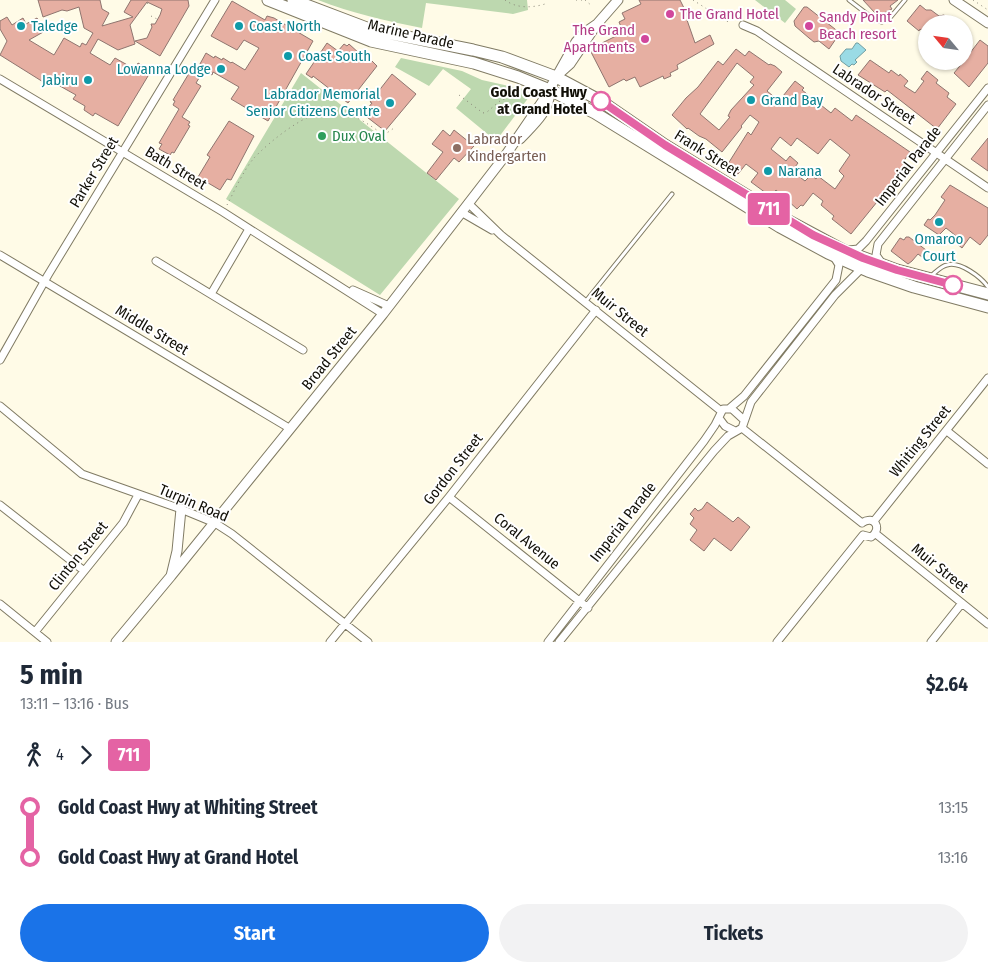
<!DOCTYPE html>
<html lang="en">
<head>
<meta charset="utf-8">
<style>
	body { margin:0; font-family:"Fira Sans Condensed",sans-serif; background:#f2f2f3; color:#1f2937; height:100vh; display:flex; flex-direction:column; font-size:19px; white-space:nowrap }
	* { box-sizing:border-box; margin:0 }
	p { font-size:16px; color:#747a83 }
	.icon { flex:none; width:28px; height:28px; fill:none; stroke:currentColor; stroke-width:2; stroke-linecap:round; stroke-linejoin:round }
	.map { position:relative; height:642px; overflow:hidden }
	.sheet { display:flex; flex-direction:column; background:#fff; flex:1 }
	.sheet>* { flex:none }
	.badge { padding:0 10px; border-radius:4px; font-size:18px; line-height:32px }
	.needle { width:32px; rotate:299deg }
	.tools { position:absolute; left:918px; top:15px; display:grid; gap:10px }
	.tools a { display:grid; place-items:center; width:55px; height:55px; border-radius:50%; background:#fff; box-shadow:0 1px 4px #0004; font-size:25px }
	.map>.badge { position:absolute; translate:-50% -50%; box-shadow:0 0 0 2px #fff }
	.legs { display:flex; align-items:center; gap:8px; height:55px; padding:0 20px; font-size:16px }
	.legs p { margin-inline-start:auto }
	.summary { display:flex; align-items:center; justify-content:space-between; height:85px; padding:0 20px }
	h1 { font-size:28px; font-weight:700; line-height:38px }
	.button { display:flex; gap:10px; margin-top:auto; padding:10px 20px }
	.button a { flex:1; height:58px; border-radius:30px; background:#1a73e8; color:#fff; font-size:20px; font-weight:700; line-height:58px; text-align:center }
	.button a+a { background:#f2f2f3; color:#1f2937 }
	ul { padding:0 20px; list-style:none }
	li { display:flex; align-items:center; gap:18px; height:50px; font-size:19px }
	li i { display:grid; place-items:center; width:8px; height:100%; margin:0 6px; background:currentColor }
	li i::after { content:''; width:12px; height:12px; margin:-6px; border:4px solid; border-radius:50%; background:#fff }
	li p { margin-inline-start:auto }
	li:first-child i { background:linear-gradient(#0000 50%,currentColor 0) }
	li:last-child i { background:linear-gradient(currentColor 50%,#0000 0) }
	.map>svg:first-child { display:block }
	.green { fill:#bdd8af }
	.water { fill:#9adbe5; stroke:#719ea2 }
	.building { fill:#e6afa2; stroke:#8f756f; fill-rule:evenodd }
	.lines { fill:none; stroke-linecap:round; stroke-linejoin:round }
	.service-casing { stroke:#807b64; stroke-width:5 }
	.minor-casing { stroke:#807b64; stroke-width:9 }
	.tertiary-casing { stroke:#807b64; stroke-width:11 }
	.trunk-casing { stroke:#807b64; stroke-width:13 }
	.path { stroke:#888577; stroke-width:1; stroke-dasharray:1 4; stroke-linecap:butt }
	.service { stroke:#fff; stroke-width:3 }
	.minor { stroke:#fff; stroke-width:7 }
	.tertiary { stroke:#fff; stroke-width:9 }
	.trunk { stroke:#fff; stroke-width:11 }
	.line-1-casing { stroke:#fff; stroke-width:11 }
	.line-1 { stroke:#e463a4; stroke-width:8 }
	.hotel-dot { fill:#d1479c; stroke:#fff; stroke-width:2 }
	.culture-dot { fill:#0f9aa8; stroke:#fff; stroke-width:2 }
	.stop-1-dot { fill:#fff; stroke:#e463a4; stroke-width:2.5 }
	.leisure-dot { fill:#2e9e5b; stroke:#fff; stroke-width:2 }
	.education-dot { fill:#8d6e63; stroke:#fff; stroke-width:2 }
	.labels { text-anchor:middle; stroke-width:4; stroke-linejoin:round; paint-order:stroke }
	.hotel-label { font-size:15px; fill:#b23c85; stroke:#fff; text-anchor:start }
	.culture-label { font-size:15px; fill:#0d838f; stroke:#fff; text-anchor:start }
	.street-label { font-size:15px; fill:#110f07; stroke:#fff }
	.stop-label { font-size:15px; font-weight:bold; fill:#110f07; stroke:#fff; text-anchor:end }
	.leisure-label { font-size:15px; fill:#27864d; stroke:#fff; text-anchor:start }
	.education-label { font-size:15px; fill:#785e54; stroke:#fff; text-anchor:start }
</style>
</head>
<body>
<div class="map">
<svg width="988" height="642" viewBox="0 0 988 642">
	<rect width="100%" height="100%" fill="#fffbe7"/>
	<path class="green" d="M318,0H527L528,10L513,14L426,3L422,28C386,21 352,13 318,0Z
		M755,0H785L796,9L785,23Z
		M401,58L462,71L482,80L527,90L529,97L496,141L456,108L471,89L443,69L429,86L395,67Z
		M301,73L459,199L380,295L226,199Z"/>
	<path class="water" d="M856,43H858L866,50L855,60L857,62L854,65L852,64L849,67L841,61L840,56L846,49H852Z"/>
	<path class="building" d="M38,0H100L102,9L109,13L102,26L133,17L124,12L131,0H188L189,6L160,56L135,41L147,38L152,27L151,24H155L160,15L162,9L147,2L130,25L135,44L118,50L98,39L90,53L110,65L115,58L131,67H136L138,63L151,71L118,126L95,113L93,116L84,110L85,106L73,99L76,95L51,81L48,85L0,55L7,41L0,29V21L7,17L12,25L23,18L26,24L37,18L45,31L29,40L54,55L64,38L80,47L82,43L86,45L93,33L84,28L79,7L67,11L62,10L43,17Z
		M639,0H680L689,18L687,20L695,43L710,35L714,44L677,65L678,69L670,73L671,76L664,79L663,76L640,87L635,77L626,81L624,79L609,87L591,52L603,46L602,43L618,35L616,32L622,29L619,22L625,19L622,13L641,4Z
		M863,0H898L890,6L892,9L882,14L877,11L875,13Z
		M232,1L265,20L267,16L274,18L313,41L268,121L231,99L239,87L213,72L212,75L204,70L196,83L201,86L182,117L190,122L188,125L190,126L174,153L172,152L170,155L159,149L162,144L159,143L179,109L173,105L175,101L173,100L191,70L195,73L206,53L214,58L215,56L222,60L223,58L231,63L232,62L245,70L259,48L244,40L237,50L211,36Z
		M920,5L926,10H931L939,16L944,15L950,20L947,24H926V34L920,29L919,31L907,21Z
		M804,7H807L840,33L829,49L819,41L814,42L809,38L795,26L794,21Z
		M964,40H967L970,53L980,40L988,46V63L969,87L954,73L964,61Z
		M327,43L338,51L344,44L347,46L349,44L360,54L365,57L366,55L377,66L348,103L313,76L312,78L306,74Z
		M736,49L745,56L749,51L769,65L770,64L775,66L782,72L767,91L779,101L795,81L804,88L802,90L831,113L835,108L852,121L856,115L910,152L903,162L907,165L851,234L832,219L834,216L821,205L823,201L813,193L803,206L801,205L797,209L776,190L770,196L751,182L758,173L746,164L738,174L726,167L748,132L751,135L759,122L750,115L741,126L742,127L722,152L706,139L699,136L688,128L687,129L672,115L686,98L698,87L718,61L723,65ZM737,63L754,77L750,82L754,85L731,110L728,116L730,117L719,130L700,114ZM780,137L791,146L797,138L818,154L830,139L850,155L839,171L844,176L835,189L818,176L816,179L811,175L805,181L792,171L798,163L790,156L786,161L771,149Z
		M870,60L889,73L891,70L899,76L900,74L908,81L904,86L915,93L924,81L921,79L927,71L938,80L936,83L949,93L947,97L956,104L937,129L887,90L885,92L858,75Z
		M392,74L416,94L385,131L363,114L372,103L370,102Z
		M229,121L254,136L231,180L227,179L220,190L198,177L210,157L207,155Z
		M443,130L450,136L454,130L474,146L459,162L454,158L436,180L427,173L443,152L432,144Z
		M988,138V171L971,159Z
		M950,185L988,208V235L980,245L970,237L962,248L956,243L960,239L946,228L939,235L924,225L928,219L930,220L935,215L945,200L941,197Z
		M906,237H909L926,250L922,257L918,254L912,261L908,264L891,251L900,238L904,240Z
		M707,502L733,522L738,517L750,527L731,551L714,538L704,551L690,540L697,530L690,524L694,518L690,514L695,508L698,511L702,509Z"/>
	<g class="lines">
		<g class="service-casing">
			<path id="service" d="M849,0L875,20L882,22L889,19L905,0
				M931,276C936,272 941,266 947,265C960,261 981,277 988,287
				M586,301L672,194"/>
		</g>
		<g class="minor-casing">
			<path id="minor" d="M743,25L757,31L988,188
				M0,79L223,212L383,314
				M468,203L501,235L721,411
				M461,212L492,230
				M849,250L858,249L866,241L988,88
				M0,255L289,428
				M156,261L303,350
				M881,262L876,255L878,244L988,105
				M353,290L389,306
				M211,294L249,229
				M0,360L48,275L215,0
				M0,406L82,474L181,509L215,523L232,534L368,642
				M730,408L744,396L836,280L839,265L834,257
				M719,418L725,426L735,431
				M742,428L862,523
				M947,431L988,464
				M449,497L588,608
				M0,505L83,570
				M874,521L988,378
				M862,523C874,514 883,529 871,537L863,535
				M876,534L988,624
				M0,604L47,642
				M35,632L123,523L138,495
				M330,642L449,497L596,310
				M548,642L704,441L715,425L723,409H732L744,420
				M559,642L714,451L728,436L742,428L751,402L835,295L860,270L865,271
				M777,642L863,535
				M931,642L962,603"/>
		</g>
		<g class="tertiary-casing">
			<path id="tertiary" d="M954,0L988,23
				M560,73L570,64L597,24L618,0
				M520,139C533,125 549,112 550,92
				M171,576L383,314L505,156L544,99L576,42L584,33L597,24
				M116,642L171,576L177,551L181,509"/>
		</g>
		<g class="trunk-casing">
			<path id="trunk" d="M268,0L371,41L474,63L518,77L550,90L595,113L780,227L828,253L868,271L914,287L988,307
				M293,0L372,30L473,50L502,57L556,77L601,101L665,145L787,220L843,250L897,270L988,294"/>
		</g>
		<path class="path" d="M505,0C517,9 534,8 548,3
			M576,0H584
			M585,0L592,6
			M693,0L724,20L729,22
			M973,0L988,10
			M147,4L150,0
			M151,16L159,20
			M459,95L483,113L487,112L501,100L529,93
			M227,205C235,190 243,171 254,158C269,142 309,109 332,111C352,112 368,124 384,135L394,128"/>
		<use href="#service" class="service"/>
		<use href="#minor" class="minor"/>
		<use href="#tertiary" class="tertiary"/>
		<use href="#trunk" class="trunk"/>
	</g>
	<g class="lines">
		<g class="line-1-casing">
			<path id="line-1" d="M601,101L665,145L813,235L863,258L897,270L953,285"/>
		</g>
		<use href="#line-1" class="line-1"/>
	</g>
	<g class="hotel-dot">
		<circle cx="670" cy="14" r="5"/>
		<circle cx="809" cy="26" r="5"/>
		<circle cx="645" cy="39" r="5"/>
	</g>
	<g class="culture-dot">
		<circle cx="21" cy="26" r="5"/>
		<circle cx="239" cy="26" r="5"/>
		<circle cx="288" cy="56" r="5"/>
		<circle cx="221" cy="69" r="5"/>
		<circle cx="88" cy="80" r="5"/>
		<circle cx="751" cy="100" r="5"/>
		<circle cx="390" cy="103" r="5"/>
		<circle cx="768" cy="171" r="5"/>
		<circle cx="939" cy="222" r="5"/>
	</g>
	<g class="stop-1-dot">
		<circle cx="601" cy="101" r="9"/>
		<circle cx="953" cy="285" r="9"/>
	</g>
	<circle class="leisure-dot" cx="322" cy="136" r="5"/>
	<circle class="education-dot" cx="457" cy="148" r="5"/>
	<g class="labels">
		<g class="hotel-label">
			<text x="680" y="19">The Grand Hotel</text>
			<text x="819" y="22">Sandy Point<tspan x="819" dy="17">Beach resort</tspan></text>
			<text x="635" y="35" text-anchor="end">The Grand<tspan x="635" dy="17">Apartments</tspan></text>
		</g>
		<g class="culture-label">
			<text x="31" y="31">Taledge</text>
			<text x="249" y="31">Coast North</text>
			<text x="298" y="61">Coast South</text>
			<text x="211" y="74" text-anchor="end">Lowanna Lodge</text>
			<text x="78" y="85" text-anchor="end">Jabiru</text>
			<text x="380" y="99" text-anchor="end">Labrador Memorial<tspan x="380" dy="17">Senior Citizens Centre</tspan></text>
			<text x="761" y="105">Grand Bay</text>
			<text x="778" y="176">Narana</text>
			<text x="939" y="244" text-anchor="middle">Omaroo<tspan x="939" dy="17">Court</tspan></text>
		</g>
		<g class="street-label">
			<text transform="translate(411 34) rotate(13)" y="5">Marine Parade</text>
			<text transform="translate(874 94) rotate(34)" y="5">Labrador Street</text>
			<text transform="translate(707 153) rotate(32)" y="5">Frank Street</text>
			<text transform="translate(908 166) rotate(-52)" y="5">Imperial Parade</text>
			<text transform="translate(176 168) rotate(31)" y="5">Bath Street</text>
			<text transform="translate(94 172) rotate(-59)" y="5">Parker Street</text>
			<text transform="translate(620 312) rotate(39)" y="5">Muir Street</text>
			<text transform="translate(152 330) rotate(31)" y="5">Middle Street</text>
			<text transform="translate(329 358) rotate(-51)" y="5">Broad Street</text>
			<text transform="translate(920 441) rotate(-51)" y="5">Whiting Street</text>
			<text transform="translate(453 469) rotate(-52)" y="5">Gordon Street</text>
			<text transform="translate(194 503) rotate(23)" y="5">Turpin Road</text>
			<text transform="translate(623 522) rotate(-52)" y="5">Imperial Parade</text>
			<text transform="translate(527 541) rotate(39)" y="5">Coral Avenue</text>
			<text transform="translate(78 556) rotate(-51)" y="5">Clinton Street</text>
			<text transform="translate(940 568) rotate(39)" y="5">Muir Street</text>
		</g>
		<g class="stop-label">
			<text x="587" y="97">Gold Coast Hwy<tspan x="587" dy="17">at Grand Hotel</tspan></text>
		</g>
		<g class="leisure-label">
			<text x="332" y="141">Dux Oval</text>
		</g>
		<g class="education-label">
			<text x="467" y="144">Labrador<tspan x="467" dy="17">Kindergarten</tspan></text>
		</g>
	</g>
</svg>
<div class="tools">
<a><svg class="needle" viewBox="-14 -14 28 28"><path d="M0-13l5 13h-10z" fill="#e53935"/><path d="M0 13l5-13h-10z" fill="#747a83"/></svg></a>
</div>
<b class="badge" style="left:769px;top:209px;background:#e463a4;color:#fff">711</b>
</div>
<section class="sheet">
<div class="summary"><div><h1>5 min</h1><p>13:11 – 13:16 · Bus</p></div><b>$2.64</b></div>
<div class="legs"><svg class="icon" aria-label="walk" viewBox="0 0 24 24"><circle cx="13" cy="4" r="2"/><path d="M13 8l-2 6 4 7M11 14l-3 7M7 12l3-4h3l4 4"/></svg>4<svg class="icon" aria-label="forward" viewBox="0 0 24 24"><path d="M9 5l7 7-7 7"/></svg><b class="badge" style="background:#e463a4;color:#fff">711</b></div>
<ul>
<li><i style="color:#e463a4"></i><b>Gold Coast Hwy at Whiting Street</b><p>13:15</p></li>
<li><i style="color:#e463a4"></i><b>Gold Coast Hwy at Grand Hotel</b><p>13:16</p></li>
</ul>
<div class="button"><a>Start</a><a>Tickets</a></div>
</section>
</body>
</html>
